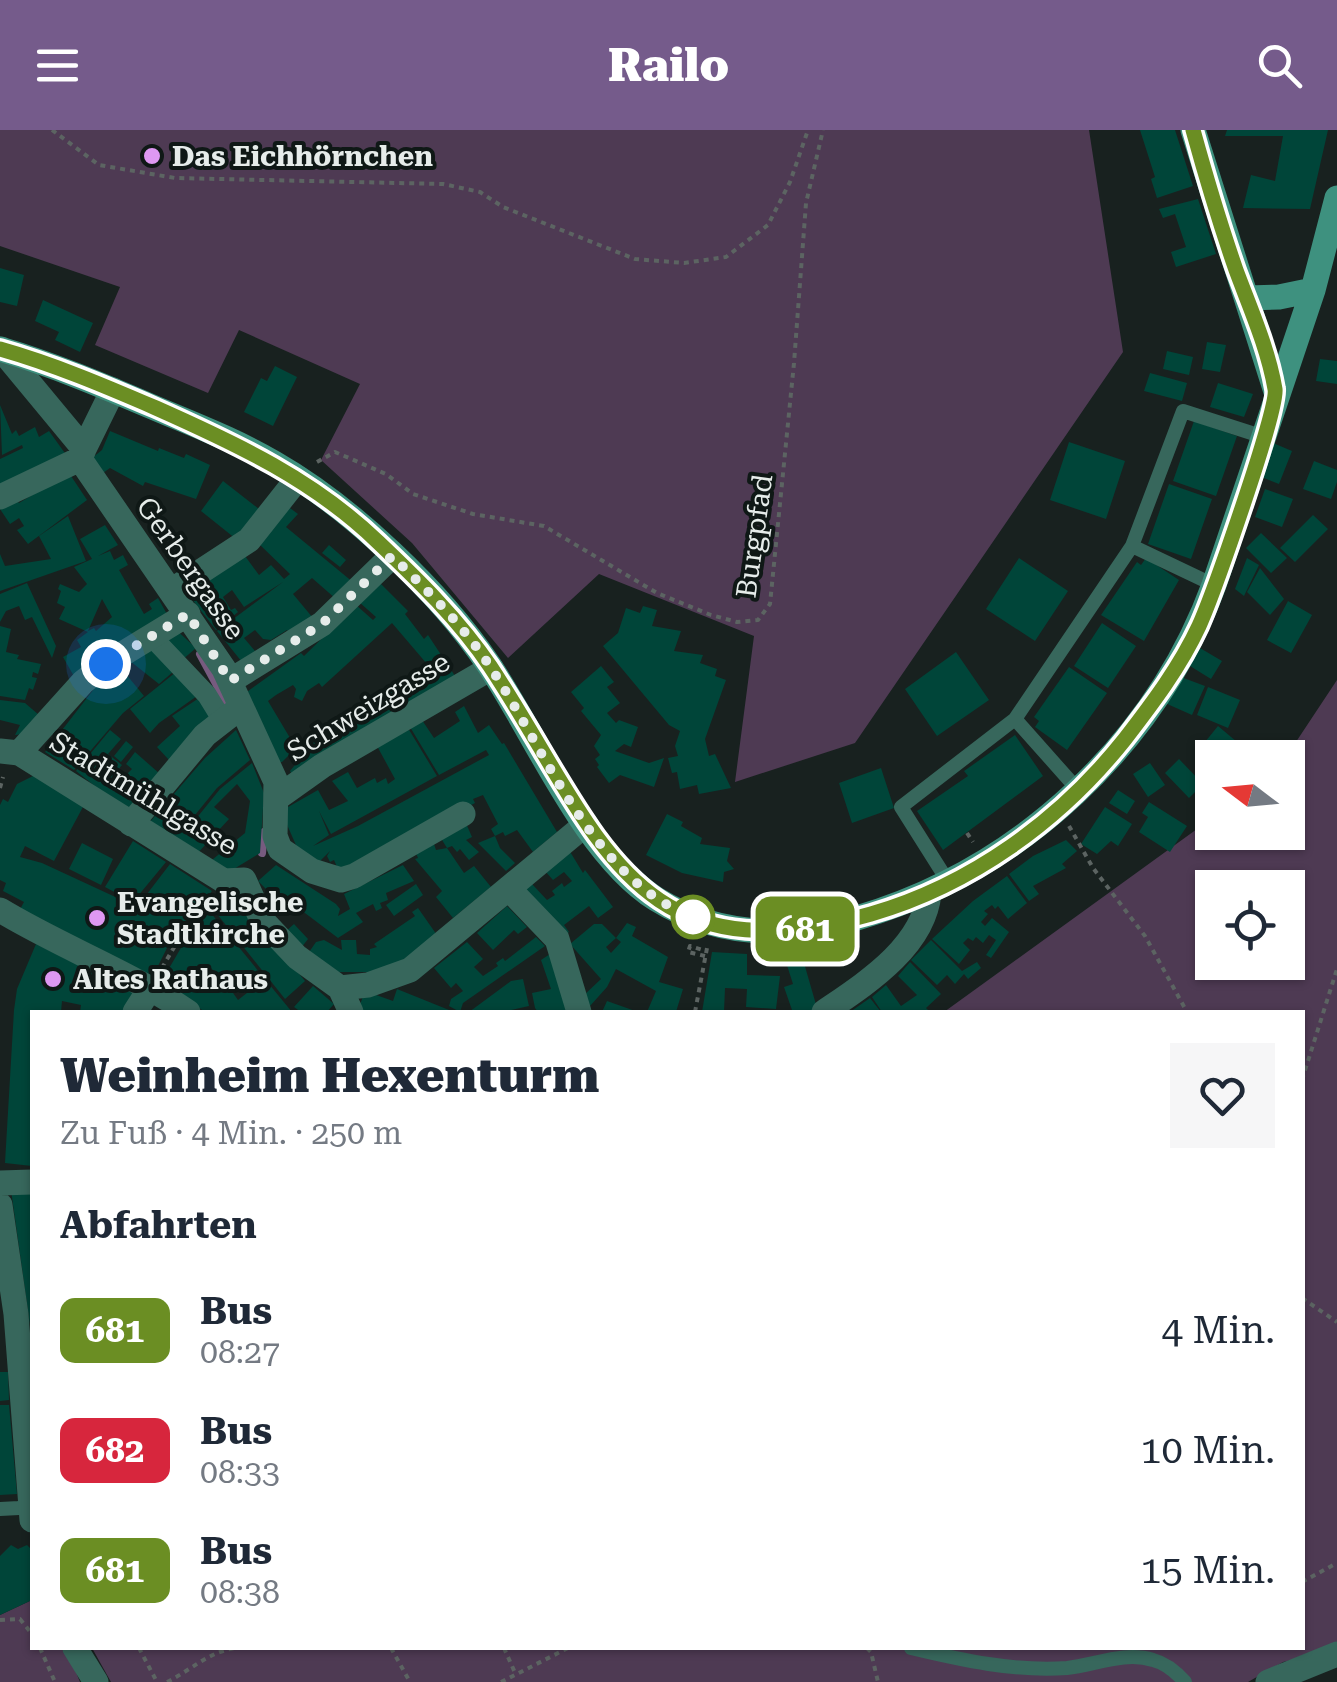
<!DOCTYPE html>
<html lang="de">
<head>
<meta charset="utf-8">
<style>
	body { margin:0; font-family:"Roboto Serif",serif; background:#f6f6f7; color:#1f2937; height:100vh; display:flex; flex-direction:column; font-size:38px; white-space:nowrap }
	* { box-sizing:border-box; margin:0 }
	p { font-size:32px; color:#747a83 }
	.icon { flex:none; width:55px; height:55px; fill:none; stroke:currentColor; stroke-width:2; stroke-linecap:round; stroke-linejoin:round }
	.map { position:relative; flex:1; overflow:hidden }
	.sheet { position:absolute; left:30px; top:880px; width:1275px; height:640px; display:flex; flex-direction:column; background:#fff; border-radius:0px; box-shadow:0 2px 8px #0004 }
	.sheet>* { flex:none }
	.badge { padding:0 20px; border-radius:15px; font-size:35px; line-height:65px }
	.needle { width:65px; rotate:286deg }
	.fabs { position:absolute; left:1195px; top:610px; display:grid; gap:20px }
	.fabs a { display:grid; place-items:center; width:110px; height:110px; border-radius:0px; background:#fff; box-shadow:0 2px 8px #0004; font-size:50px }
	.you { position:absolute; width:50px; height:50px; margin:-25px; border:8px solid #fff; border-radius:50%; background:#1a73e8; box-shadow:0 0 0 15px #1a73e833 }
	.map>.badge { position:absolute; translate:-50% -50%; box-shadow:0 0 0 5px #fff }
	h2 { padding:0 30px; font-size:38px; line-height:90px }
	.round { display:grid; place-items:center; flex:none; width:105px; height:105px; border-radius:0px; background:#f6f6f7 }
	.overview { display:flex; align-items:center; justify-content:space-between; height:170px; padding:0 30px }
	h1 { font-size:48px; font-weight:800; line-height:75px }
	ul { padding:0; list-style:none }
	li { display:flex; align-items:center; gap:30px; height:120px; padding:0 30px }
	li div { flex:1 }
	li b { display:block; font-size:38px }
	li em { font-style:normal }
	li .badge { min-width:110px; font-weight:700; text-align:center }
	header { display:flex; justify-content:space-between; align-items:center; height:130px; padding:0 30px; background:#755b8b; color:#fff; font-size:45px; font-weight:800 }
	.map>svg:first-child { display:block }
	.green { fill:#4e3a53; fill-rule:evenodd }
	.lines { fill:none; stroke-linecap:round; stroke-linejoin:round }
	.stream { stroke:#775b7f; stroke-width:8 }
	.building { fill:#004539; fill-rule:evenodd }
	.path { stroke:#5c6462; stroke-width:4; stroke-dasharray:5 5; stroke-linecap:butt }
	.service { stroke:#37675c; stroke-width:14 }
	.pedestrian { stroke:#37675c; stroke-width:20 }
	.minor { stroke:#37675c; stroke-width:25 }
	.secondary { stroke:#3e917f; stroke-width:25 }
	.line-casing { stroke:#fff; stroke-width:22 }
	.line { stroke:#6b8e23; stroke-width:15 }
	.walk { stroke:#e6ecea; stroke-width:10; stroke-dasharray:0 18 }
	.poi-dot { fill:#de98f2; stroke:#0f1816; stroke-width:4 }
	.stop-dot { fill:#fff; stroke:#6b8e23; stroke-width:5 }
	.labels { text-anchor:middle; stroke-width:8; stroke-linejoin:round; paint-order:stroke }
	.poi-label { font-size:28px; font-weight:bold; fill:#e6ecea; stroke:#0f1816; text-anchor:start }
	.street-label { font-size:28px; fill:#e6ecea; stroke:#0f1816 }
</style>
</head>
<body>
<header><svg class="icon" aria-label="menu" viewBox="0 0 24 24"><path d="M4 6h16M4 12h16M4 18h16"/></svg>Railo<svg class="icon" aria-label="search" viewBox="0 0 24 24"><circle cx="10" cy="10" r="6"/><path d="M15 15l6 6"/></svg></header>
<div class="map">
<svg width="1337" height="1552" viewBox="0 0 1337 1552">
	<rect width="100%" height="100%" fill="#18211f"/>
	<path class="green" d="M0,0H1089L1123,222L855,613L735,652L754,506L599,444L508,528L412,413L321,330L360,254L239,200L208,263L95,215L120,157L0,116Z
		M1337,550V1519L1283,1532L1248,1552H111L92,1518H1302V882H944L1197,699L1234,706L1237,703L1288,702L1286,627ZM1212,758H1288V832H1212Z
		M32,1470V1518H66L80,1552H0V1485Z"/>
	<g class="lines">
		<path class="stream" d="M200,524L226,572
			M262,723L264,702"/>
	</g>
	<path class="building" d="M1140,0H1175L1193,56L1157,68L1151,49L1155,47Z
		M1227,0H1328L1310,79L1243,78L1251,45L1275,51L1283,6H1225Z
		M1198,69L1216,124L1176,137L1171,122L1186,117L1175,84L1163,88L1159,79Z
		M0,138L24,145L17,176L0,172Z
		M43,170L93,193L80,222L55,210L59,202L35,191Z
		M1207,212L1226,215L1220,242L1202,239Z
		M1167,221L1193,227L1189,245L1163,239Z
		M1320,229L1337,231V254L1316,251Z
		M275,236L297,247L273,296L244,282L261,248L267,251Z
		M1150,243L1187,253L1182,271L1144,261Z
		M1218,253L1253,264L1244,287L1210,277Z
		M0,275L12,304L16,300L19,306L35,297L39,307L49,301L67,326L0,357V329L23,318L22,315L2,325Z
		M1194,291L1237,306L1216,366L1173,351Z
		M110,301L158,321L159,318L184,328L186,324L210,335L196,369L145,352L143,356L110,338L103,343L92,328L102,320Z
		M1069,312L1125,331L1106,389L1050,370Z
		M1273,313L1292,321L1279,354L1259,346Z
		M1314,331L1337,340V352L1331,369L1303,359Z
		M69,343L87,370L28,414L17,400L24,396L19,388L10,394L0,379L17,370L19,373Z
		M223,351L259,379L236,409L201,381Z
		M1169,354L1212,369L1191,429L1148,414Z
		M1265,359L1293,369L1282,397L1255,387Z
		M286,375L298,384L286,397L354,453L336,469L312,448L293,464L313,488L291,505L287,500L271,510L263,509L255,500L244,508L255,521L242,532L217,501L283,452L244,477L232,460L223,467L231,480L235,478L238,482L216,500L188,464L245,426L259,445L271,435L284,449L290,444L258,413Z
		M1313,385L1328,399L1295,432L1280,418Z
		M68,386L86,431L0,461V424L5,436L51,429L39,406Z
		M105,395L118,415L98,426L110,421L114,430L123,425L128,435L119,440L144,484L152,479L149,474L158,468L168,486L75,548L63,527L81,517L77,510L88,502L59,489L65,477L57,473L61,461L58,459L60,454L79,462L87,454L74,437L92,429L80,409ZM102,469L112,487L96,501L94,498L88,501Z
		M1261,403L1287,428L1271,443L1246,418Z
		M329,415L346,430L340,437L322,423Z
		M1019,428L1068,461L1035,511L986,479Z
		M1146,428L1179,450L1144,511L1101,485L1137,432L1141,435Z
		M1247,428L1259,435L1244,466L1235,459Z
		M1260,438L1284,469L1270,485L1247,462Z
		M379,452L408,481L405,484L424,509L428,505L457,549L293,646L290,641L314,612L343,588L398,557L427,534L392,493L322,557L319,553L307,561L302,571L294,567L296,559L293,555L276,565L268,571L296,618L282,632H274L244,564L301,523L304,526L356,475L373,490L376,487L359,472Z
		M27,453L56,516L52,528L32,487L25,490L19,476L6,481L0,492V464Z
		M1288,471L1312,485L1291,523L1267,510Z
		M643,476L657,480L652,496L681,501L674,521L703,525L700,533L717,539L715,546L726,550L705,609L709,626L715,624L731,658L699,664L697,655L680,659L677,642L672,643L668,628L678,626L675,616L680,601L669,595L603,516L618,503L626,478L640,483Z
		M1102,493L1136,516L1108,558L1074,536Z
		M0,496L11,499L6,522L19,525L17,529L41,534L38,544L33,542L32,547L37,548L33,560L29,558L25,570L0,566Z
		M173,497L196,518L181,531L161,507Z
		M149,517L174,541L159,554L130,531Z
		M1200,518L1222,531L1211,549L1190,536Z
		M956,522L989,570L937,606L905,559Z
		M601,536L614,552L607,557L620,573L607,583L616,593L619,590L638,597L631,617L624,614L615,621L649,633L664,628L654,657L620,645L609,653L597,637L599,635L595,629L600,625L594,616L601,605L581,581L584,578L571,562Z
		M1069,537L1107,563L1067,620L1035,597L1039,591L1034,587Z
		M121,538L144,566L123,583L74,640L45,622L97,555Z
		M176,542L197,566L159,593L150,603L130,579Z
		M1181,547L1205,556L1192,585L1165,573Z
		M1208,557L1240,570L1228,598L1197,585Z
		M199,568L212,589L169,630L157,617L180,596L172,586Z
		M0,570L25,573L39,585L23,604L15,605L20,595L0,590Z
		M464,576L478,603L489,595L502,614L504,613L557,702L533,722L517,700L505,706L503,702L495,706L491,699L498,694L483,665L473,669L475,673L340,744L334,730L330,732L327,726L330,721L318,733L299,722L281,681L318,660L329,680L348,671L332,651L348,642L357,658L375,648L377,653L386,648L388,654L395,649L377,616L408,598L437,646L331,704L319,681L329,705L313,716L358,696L489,625L486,620L439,645L410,597L422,590L434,608L460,591L455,582Z
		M1218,596L1249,622L1245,628H1212V637L1196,623Z
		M110,600L121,609L108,624L122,635L107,653L109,655L118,644L123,648L132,639L126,634L135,622L160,644L127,682L76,641Z
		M236,600L250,630L217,658L182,701L187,700L220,659L252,633L264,663L260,723L224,745L207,734L245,703L250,671L237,654L214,677L229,689L195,726L148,694L205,628Z
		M1015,605L1043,646L943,720L917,681L968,646L964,641Z
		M126,611L133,617L121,632L114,626Z
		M1179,629L1203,654L1189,668L1165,643Z
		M1150,633L1165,655L1148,667L1133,644Z
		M881,638L894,678L852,693L839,653Z
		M33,646L84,675L54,731L25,716L20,727L42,733L137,777L170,734L212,761L187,792L195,796L210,782L292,882H205L161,852L185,811L174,804L153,846L18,783L24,772L3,761L6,753L0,750V675L3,669L8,672L17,654ZM210,837L225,853L216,860L202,851ZM245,849L252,859L238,870L231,860Z
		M1118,660L1135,671L1127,684L1109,673Z
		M1149,672L1187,696L1170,722L1139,702L1148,687L1142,683Z
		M1105,677L1132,694L1118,716L1111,711L1097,724L1081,714Z
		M667,684L683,692L681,696L702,708L700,714L730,718L727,731L734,739L724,742L723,752L682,743L646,725Z
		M465,691L472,707L466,710L479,722L469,730L460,719L457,722L452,716L447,718L437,702Z
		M495,706L500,718L515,733L506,741L478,713Z
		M432,708L436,720L447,718L464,743L474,736L491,757L453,788L436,767L442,761L415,729L418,728L413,716Z
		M1066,710L1077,721L1062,734L1066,738L1033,756L1039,764L1029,771L1009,744L1033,726Z
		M133,711L166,732L133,772L105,757Z
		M82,713L113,729L101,755L69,739Z
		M569,720L583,743L585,740L613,777L598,788L589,776L564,795L569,802L564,806L521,762L532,754L547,770L555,765L552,761L562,753L564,757L572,751L564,742L553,750L545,741Z
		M276,735L336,774L340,779L338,786L350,779L344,764L403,735L414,751L386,763L388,770L380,773L382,778L376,781L373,774L356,783L363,792L338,808L301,780L298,783L288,781L258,751Z
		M1007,746L1027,773L1008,789L998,776L995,779L992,775L984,781L988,784L981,792L985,796L992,788L1009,802L991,828L986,825L996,810L989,805L983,813L976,807L973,811L968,808L963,813L970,820L959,834L932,809L973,771Z
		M416,754L423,765L394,786L386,775Z
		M237,767L305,851L285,869L213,779L226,768L230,773Z
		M507,776L527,797L518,804L514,800L493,820L477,803Z
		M418,778L439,808L402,835L382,842H333L307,825L316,812L324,810L342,820L341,810H356L357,824L370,825V819L377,817L374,814L415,786L412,782Z
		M627,793L636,797L632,806L668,827L659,852L683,859L676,882H647L656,861L616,839L607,857L590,876L582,867L601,849L570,814L594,794H602L616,808L606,817L611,823L621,812L616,808Z
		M294,794L308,809L301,818L285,802Z
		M536,807L545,816L463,873L460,882L449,876L451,869L463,861L456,853L451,858L434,838L467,812L483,829L474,837L483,846L498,836L496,833L503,828L505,831Z
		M931,810L962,841L977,832L981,838L968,849L964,844L955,854L947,845L937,855L911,830Z
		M36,814L135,862L123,882H80L81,875L62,871L61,882H32V1036L5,1033L14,880L17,859Z
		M553,822L568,882H538L535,878L532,863L551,859L541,830Z
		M712,822L747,824V845L780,846L776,879L746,877L747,859L725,858L724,882H702Z
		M784,826H802L817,878L809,882H787L792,880L784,857L793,854Z
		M910,832L941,864L926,878L930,882H882L872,867L886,855L901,876L917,865L898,846Z
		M523,849L529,876L502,882H469L511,851Z
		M313,856L334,874L327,882H301L294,877Z
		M397,859L454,882L358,880L365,861L393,871Z
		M870,868L881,882H850Z
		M607,871L638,882H602Z
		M32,1059V1194L30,1195L11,1060Z
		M0,1242H8L9,1270L0,1271Z
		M0,1275H9L17,1364L0,1365Z
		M11,1415L18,1419L27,1415L32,1420V1470L0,1485V1426Z"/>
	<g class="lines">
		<path class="path" d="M52,0L99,35L175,48L443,54L480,62L503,77L635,129L684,133L726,127L768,95L790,52L808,0
			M317,332L335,322L386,344L413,364L473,384L544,396L657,463L711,485L737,492L758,490L770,474L794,233L806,73L823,0
			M0,658L3,647
			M1069,696L1093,738L1145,806L1187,882
			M967,703L973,712
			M191,794L208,771
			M705,826L688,822L690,816L706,821
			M162,838L180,807
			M695,882L707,818
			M1302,950L1337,839
			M1302,1168L1337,1192
			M1302,1452L1337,1433
			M0,1490L20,1489L32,1504
			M40,1518L55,1552
			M139,1518L157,1552
			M391,1518L410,1552
			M504,1518L516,1545
			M867,1518L871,1522L878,1552
			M167,1552C193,1539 208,1522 236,1518
			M501,1552L568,1518"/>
		<path class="service" d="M1132,416L1214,455
			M1015,589L1079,661
			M949,753L901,677L1015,589L1132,416L1183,281L1264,307
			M0,1379L19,1378L32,1372
			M911,1518C961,1530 1016,1542 1067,1538C1095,1535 1125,1521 1153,1530C1165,1533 1177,1543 1185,1552"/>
		<path class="pedestrian" d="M152,507L207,565L223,591"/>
		<path class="minor" d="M1,219L84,319L80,329L224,539L276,652L275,706L280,719L312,741L341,750L354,746L463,684
			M84,319L113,260
			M0,367L80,329
			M171,461L249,410L298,348
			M230,551L322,494L392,426
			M0,621L19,623L83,552L106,534L188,484
			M19,623L224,751L244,750
			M277,668L322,636L491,538
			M131,694L205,605L241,577
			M244,750L262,790L297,827L340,858L351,882
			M509,759L557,809L579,882
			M0,780C61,817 129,842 188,882
			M340,858L368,855L410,840L586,694
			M135,882L151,857
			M824,882C865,854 924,817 929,763
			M0,1053L32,1052
			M0,1075L16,1184L32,1390
			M75,1518L96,1552
			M1268,1552L1337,1524"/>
		<path class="secondary" d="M1193,0L1277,265
			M1248,168L1279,167L1313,160
			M0,219C51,234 101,255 150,276C192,294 235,310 274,333C351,377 440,462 489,535C536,605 585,724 656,769C719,808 788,808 857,788C1020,740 1155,615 1214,455L1313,160L1337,68"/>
	</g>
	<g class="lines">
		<g class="line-casing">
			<path id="line" d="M0,219C53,234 105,256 156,278C237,314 314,350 378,412C418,450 459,490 490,536C599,700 630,852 871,784C971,755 1060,691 1125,609C1152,574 1180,537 1199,496C1212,467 1279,279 1275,259C1268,218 1250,178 1236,140C1220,94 1206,47 1193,0"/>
		</g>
		<use href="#line" class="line"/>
		<path class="walk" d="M106,534L188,484L230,551L322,494L392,426C427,460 462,494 489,535C546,620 593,750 693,787"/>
	</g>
	<g class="poi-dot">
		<circle cx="152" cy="26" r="10"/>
		<circle cx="97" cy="788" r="10"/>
		<circle cx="53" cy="849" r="10"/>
	</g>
	<circle class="stop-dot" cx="693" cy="787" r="20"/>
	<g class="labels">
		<g class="poi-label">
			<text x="172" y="36">Das Eichhörnchen</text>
			<text x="117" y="782">Evangelische<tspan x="117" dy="32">Stadtkirche</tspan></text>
			<text x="73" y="859">Altes Rathaus</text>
		</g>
		<g class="street-label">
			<text transform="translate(754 406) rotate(-82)" y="10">Burgpfad</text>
			<text transform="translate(191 438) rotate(55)" y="10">Gerbergasse</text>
			<text transform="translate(368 576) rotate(-31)" y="10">Schweizgasse</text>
			<text transform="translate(144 663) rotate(31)" y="10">Stadtmühlgasse</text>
		</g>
	</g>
</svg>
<div class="fabs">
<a><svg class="needle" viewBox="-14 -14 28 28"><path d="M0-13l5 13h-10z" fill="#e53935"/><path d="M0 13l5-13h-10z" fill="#747a83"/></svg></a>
<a><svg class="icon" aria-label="locate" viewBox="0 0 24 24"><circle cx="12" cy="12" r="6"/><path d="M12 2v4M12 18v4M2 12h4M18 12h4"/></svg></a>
</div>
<div class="you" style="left:106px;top:534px"></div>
<b class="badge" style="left:805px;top:799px;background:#6b8e23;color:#fff">681</b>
<section class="sheet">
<div class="overview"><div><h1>Weinheim Hexenturm</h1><p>Zu Fuß · 4 Min. · 250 m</p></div><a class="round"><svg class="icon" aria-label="heart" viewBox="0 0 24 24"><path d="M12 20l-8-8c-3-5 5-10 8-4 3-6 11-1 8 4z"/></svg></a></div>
<h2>Abfahrten</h2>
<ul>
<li><span class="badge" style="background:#6b8e23;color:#fff">681</span><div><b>Bus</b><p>08:27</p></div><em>4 Min.</em></li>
<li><span class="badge" style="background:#d7263d;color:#fff">682</span><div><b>Bus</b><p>08:33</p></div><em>10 Min.</em></li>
<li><span class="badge" style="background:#6b8e23;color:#fff">681</span><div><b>Bus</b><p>08:38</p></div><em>15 Min.</em></li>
</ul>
</section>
</div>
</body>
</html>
